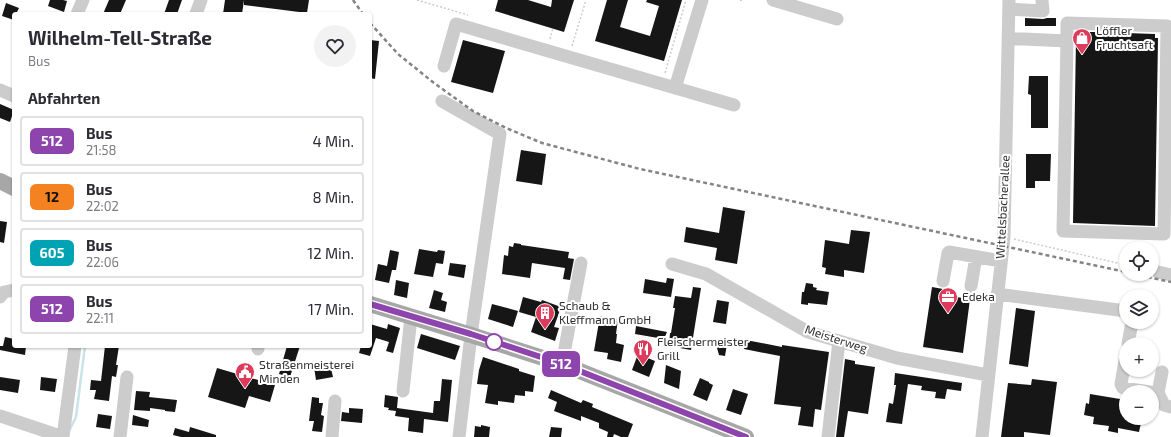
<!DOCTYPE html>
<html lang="de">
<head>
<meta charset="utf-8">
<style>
	body { margin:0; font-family:"Exo 2",sans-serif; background:#f2f2f3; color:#2b2b33; height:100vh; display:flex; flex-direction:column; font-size:15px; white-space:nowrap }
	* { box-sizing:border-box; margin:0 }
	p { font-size:13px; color:#7c7c81 }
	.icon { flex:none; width:22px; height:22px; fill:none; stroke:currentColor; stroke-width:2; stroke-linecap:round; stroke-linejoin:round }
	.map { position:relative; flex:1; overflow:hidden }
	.side { position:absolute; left:12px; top:12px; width:360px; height:336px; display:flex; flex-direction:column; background:#fff; border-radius:4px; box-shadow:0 1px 3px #0004 }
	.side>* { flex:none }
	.badge { padding:0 8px; border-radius:6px; font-size:14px; line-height:26px }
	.tools { position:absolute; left:1119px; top:241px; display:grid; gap:8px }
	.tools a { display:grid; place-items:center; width:40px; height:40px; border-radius:50%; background:#fff; box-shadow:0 1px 3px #0004; font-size:20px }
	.map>.badge { position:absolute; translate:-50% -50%; box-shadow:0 0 0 2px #fff }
	h2 { padding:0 16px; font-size:15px; line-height:36px }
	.round { display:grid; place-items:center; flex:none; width:42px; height:42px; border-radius:21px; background:#f2f2f3 }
	.headline { display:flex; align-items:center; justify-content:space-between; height:68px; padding:0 16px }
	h1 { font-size:19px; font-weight:700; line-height:30px }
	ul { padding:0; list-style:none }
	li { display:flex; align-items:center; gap:12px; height:50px; margin:0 8px 6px; padding:0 8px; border:2px solid #e1e1e2; border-radius:4px }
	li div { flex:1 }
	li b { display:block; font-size:15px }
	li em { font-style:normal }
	li .badge { min-width:44px; font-weight:700; text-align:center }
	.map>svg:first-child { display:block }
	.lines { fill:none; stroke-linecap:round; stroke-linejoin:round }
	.stream { stroke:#cae2ea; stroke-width:2.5 }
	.building { fill:#161616 }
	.path { stroke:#ccc; stroke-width:1.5; stroke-dasharray:2 2; stroke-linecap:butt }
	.minor { stroke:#ccc; stroke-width:13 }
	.major { stroke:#a7a7a7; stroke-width:16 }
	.rail { stroke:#848484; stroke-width:2.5; stroke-dasharray:4 3; stroke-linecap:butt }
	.line-casing { stroke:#fff; stroke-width:9 }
	.line { stroke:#8e44ad; stroke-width:6 }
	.stop-dot { fill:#fff; stroke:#8e44ad; stroke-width:2 }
	.labels { text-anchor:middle; stroke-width:4; stroke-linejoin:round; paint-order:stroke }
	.poi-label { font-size:12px; fill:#2f2f2f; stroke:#fff; text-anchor:start }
	.street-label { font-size:12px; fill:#2f2f2f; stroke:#fff }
</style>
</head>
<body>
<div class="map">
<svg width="1171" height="437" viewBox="0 0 1171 437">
	<rect width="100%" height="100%" fill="#fff"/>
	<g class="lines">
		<path class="stream" d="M70,429L76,417L85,346"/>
	</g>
	<path class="building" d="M50,0H63L67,1L64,12L48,6Z
		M109,0H126L120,14H103Z
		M169,0H182L177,14H164Z
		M225,0H244L242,14H223Z
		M244,0H309L307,13L244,5Z
		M498,0H528L551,7L552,0H574L564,32L495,11Z
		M607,0H628L620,27L650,36L659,6L646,2L647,0H682L664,61L595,41Z
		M6,3L19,8L16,14H14V20L2,16Z
		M1025,18L1043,19L1047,18H1056V26H1025Z
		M1089,32H1111V34H1126V33L1155,34V38H1158L1155,226L1073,223L1076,37H1089Z
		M370,40L379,41L375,79L370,78Z
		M463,40L505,51L493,93L451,82Z
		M1029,76H1048V128H1031V95L1028,94Z
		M0,104L14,110L10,122L0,118Z
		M521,150L546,154L542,185L516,181Z
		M1026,154H1051L1050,181H1035V188H1026Z
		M723,207L745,211L737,264L715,260L717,248L684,242L686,227L719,233Z
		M0,221L7,222L4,243L0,242Z
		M851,230L870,232L864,273L844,270V277L825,274L826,268L822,267L825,240L849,244Z
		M514,243L521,244V245L569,252L568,258L574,259L570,280L563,279L565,268L532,263L530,278L502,274L504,255L508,256L509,246L513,247Z
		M419,249L437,252L438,250L445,251L443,264L436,263L433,277L414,274Z
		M390,250L399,252L396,270H392L389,283L375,280L378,264L387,266Z
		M450,263L466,265L464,278L448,275Z
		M667,278L674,279L671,297L643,293L645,279L666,283Z
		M396,280L409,283L407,298L394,295Z
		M806,283L813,284V287L817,288L816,290L829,292L827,305L808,303V305L801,304L802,292H804Z
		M693,287L701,288L691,350L669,346L670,333H671L675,308H673L675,296L691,298Z
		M932,287L943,289L942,295L970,299L963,353L923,347Z
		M434,290L443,293L441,300L447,302L445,312L429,308Z
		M523,297L541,302L542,300L561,307L554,327L559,328L555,341L531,332L536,317L519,312Z
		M717,300L729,302L726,324L713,322Z
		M492,304L518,311L513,327L488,319Z
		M1016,308L1035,311L1028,367L1009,364Z
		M600,316L618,319L616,334H617L616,343L624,345L621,362L607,359L608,353L594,351Z
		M370,324L387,329L388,324L400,328L393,353L386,351L389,342L376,338L370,356L359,353L361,346H370Z
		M636,326L667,332L664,339L635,334Z
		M421,334L460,346L455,360L417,348Z
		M5,337L14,339V346H26L25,355L0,350V346H3Z
		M746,340L782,347V345L829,352L821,410L815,409L813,427L798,425L801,407L774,404L780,356L744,349Z
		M720,343L727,344L725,356L719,355L717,348Z
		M105,346H119L116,365H118L116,377L112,376L109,401L94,399L96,390H90L91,380L101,381Z
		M287,346H300L290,377L279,374Z
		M638,354L655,361L649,377L632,370Z
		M483,357L519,369V371L535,376L533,392L525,391V396L515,395L514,403L498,401V405L485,403L488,385L477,384L479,370Z
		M845,359L855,361V364L875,367L868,414L848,411L844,437H836Z
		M330,364L333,377L316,380L314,367Z
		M666,365L681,371L679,389L664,383Z
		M217,368L275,385L270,402L249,396L245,408L208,397Z
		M895,373L962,383L961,391L947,389L945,399L935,398L936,392L921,390L922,386L908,384L902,424L886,422L889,403L893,404L896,385H894Z
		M0,377L20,380L18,393L0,390Z
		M41,377L57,379L55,392L40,390Z
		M700,378L709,382V383L713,385L707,401L693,395Z
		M442,379L452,380L448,422L424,419L423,433L408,431L409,418L395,416L396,411L388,410L389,408L384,407L385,395L398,397L397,408L433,413L434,401H440Z
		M1032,379L1057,382L1050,435L1024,432V437H1001L1008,383L1031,385Z
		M733,389L748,394L741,415L726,410Z
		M551,390L581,403L583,400L593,404L592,407L633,424L628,437H621L614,434L613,437H607L608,432L599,428V423L581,416V421L554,411L557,402L548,398Z
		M136,391L150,392L149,397L177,400L175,412L165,411V410L150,408V411L134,410Z
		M1090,394L1126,400V418H1142L1139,432L1118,428V433L1108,431L1109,426L1093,424L1094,417L1084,415L1086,403L1089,404Z
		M312,397L319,398V403H323L321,415L324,416L322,432L312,431L314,421H309Z
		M349,408L363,409L362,423L341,421L342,412L349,413Z
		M98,414L112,416L110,429L96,427Z
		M133,415L149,420L148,427L132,425Z
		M481,425L490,427L489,437H474L475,426L481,427Z
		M190,427L216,435V437H181L173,435L175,428L189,432Z
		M551,427L562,428L561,437H549Z"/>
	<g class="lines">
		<path class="path" d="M417,0L468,15
			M740,0L743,1
			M550,39L553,28
			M572,46L586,0
			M665,73L686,0
			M1014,239L1126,265"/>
		<path class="minor" d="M773,0L837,19
			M1009,9L1043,11L1042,1
			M77,14L83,0
			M196,14L201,0
			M1008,39H1024L1067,41L1063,231L1164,234L1167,26L1067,23V41
			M444,66L456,24L734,105
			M675,88L702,0
			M0,90L14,96
			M442,101L500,134L471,335L459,437
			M672,264L706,274L808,332L897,358L988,375
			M1158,272L1171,275
			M943,281L948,253L949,252L1001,261
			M971,286L976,257
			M997,294L1126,311
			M0,297L4,292L14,290
			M1128,344L1132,322
			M258,346V349
			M1126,355L1121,384L1123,388L1150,392
			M562,364L581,263
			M1162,372L1158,393L1164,405L1171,407
			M403,391L411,317
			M0,416L63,437
			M63,437L75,346
			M120,437L127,377
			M332,437L335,401
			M828,437L839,341
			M982,437L1004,237L1009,0"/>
		<path class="major" d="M0,181L14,188
			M370,304L471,335L562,364L746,437"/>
		<path class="rail" d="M353,0L363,14
			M370,23L398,54L434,83L473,111L506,128L542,143L640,169L1126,272
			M1134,274L1171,282"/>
	</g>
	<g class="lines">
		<g class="line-casing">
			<path id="line" d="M370,304L471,334L562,364L746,437"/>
		</g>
		<use href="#line" class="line"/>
	</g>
	<defs>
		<g id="shop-pin" transform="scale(1)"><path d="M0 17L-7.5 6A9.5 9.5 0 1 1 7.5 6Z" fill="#dc3b5b" stroke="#fff"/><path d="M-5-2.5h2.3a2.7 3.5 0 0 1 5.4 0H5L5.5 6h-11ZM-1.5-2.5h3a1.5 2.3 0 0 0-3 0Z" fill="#fff"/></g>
		<g id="office-pin" transform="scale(1)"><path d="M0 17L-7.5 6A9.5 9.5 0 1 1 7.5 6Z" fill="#dc3b5b" stroke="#fff"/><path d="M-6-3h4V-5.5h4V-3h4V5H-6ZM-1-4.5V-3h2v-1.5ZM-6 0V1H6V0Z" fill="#fff"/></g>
		<g id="building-pin" transform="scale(1)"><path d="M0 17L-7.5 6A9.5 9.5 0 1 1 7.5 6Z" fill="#dc3b5b" stroke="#fff"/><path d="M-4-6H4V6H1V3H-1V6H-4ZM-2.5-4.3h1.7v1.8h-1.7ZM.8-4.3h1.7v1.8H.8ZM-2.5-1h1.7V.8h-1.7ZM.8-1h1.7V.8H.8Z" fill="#fff"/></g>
		<g id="restaurant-pin" transform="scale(1)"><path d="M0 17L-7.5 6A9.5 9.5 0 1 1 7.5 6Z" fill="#dc3b5b" stroke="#fff"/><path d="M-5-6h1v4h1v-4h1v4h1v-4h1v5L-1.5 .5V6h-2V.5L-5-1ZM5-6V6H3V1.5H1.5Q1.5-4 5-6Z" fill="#fff"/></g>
		<g id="civic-pin" transform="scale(1)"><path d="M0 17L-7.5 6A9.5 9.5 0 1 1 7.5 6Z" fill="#dc3b5b" stroke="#fff"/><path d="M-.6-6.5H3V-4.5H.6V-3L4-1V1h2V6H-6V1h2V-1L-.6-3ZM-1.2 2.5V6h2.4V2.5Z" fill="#fff"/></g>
	</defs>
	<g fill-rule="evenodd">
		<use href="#shop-pin" x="1082" y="38"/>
		<use href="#office-pin" x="948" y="297"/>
		<use href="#building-pin" x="545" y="313"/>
		<use href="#restaurant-pin" x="643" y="349"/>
		<use href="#civic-pin" x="245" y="372"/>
	</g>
	<circle class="stop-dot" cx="494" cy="342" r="8"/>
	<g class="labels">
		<g class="poi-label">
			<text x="1096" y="35">Löffler<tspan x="1096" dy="14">Fruchtsaft</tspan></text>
			<text x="962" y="301">Edeka</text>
			<text x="559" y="310">Schaub &amp;<tspan x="559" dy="14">Kleffmann GmbH</tspan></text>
			<text x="657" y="346">Fleischermeister<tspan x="657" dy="14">Grill</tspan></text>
			<text x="259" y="369">Straßenmeisterei<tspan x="259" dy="14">Minden</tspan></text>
		</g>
		<g class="street-label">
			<text transform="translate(1003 207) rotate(-87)" y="4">Wittelsbacherallee</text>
			<text transform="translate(836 339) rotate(18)" y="4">Meisterweg</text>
		</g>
	</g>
</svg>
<div class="tools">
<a><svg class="icon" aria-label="locate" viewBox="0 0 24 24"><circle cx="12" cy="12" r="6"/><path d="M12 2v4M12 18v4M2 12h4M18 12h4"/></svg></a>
<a><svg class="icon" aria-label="layers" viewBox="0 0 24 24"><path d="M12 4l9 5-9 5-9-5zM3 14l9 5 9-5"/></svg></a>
<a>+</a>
<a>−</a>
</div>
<b class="badge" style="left:561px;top:364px;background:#8e44ad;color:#fff">512</b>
<section class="side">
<div class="headline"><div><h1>Wilhelm-Tell-Straße</h1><p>Bus</p></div><a class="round"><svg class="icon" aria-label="heart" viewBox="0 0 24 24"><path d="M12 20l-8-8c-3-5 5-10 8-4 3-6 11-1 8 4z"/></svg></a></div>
<h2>Abfahrten</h2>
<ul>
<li><span class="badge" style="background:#8e44ad;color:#fff">512</span><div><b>Bus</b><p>21:58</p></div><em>4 Min.</em></li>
<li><span class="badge" style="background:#f58220;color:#111">12</span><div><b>Bus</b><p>22:02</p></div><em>8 Min.</em></li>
<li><span class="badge" style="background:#00a3b4;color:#fff">605</span><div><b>Bus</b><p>22:06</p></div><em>12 Min.</em></li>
<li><span class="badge" style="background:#8e44ad;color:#fff">512</span><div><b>Bus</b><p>22:11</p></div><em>17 Min.</em></li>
</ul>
</section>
</div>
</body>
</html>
